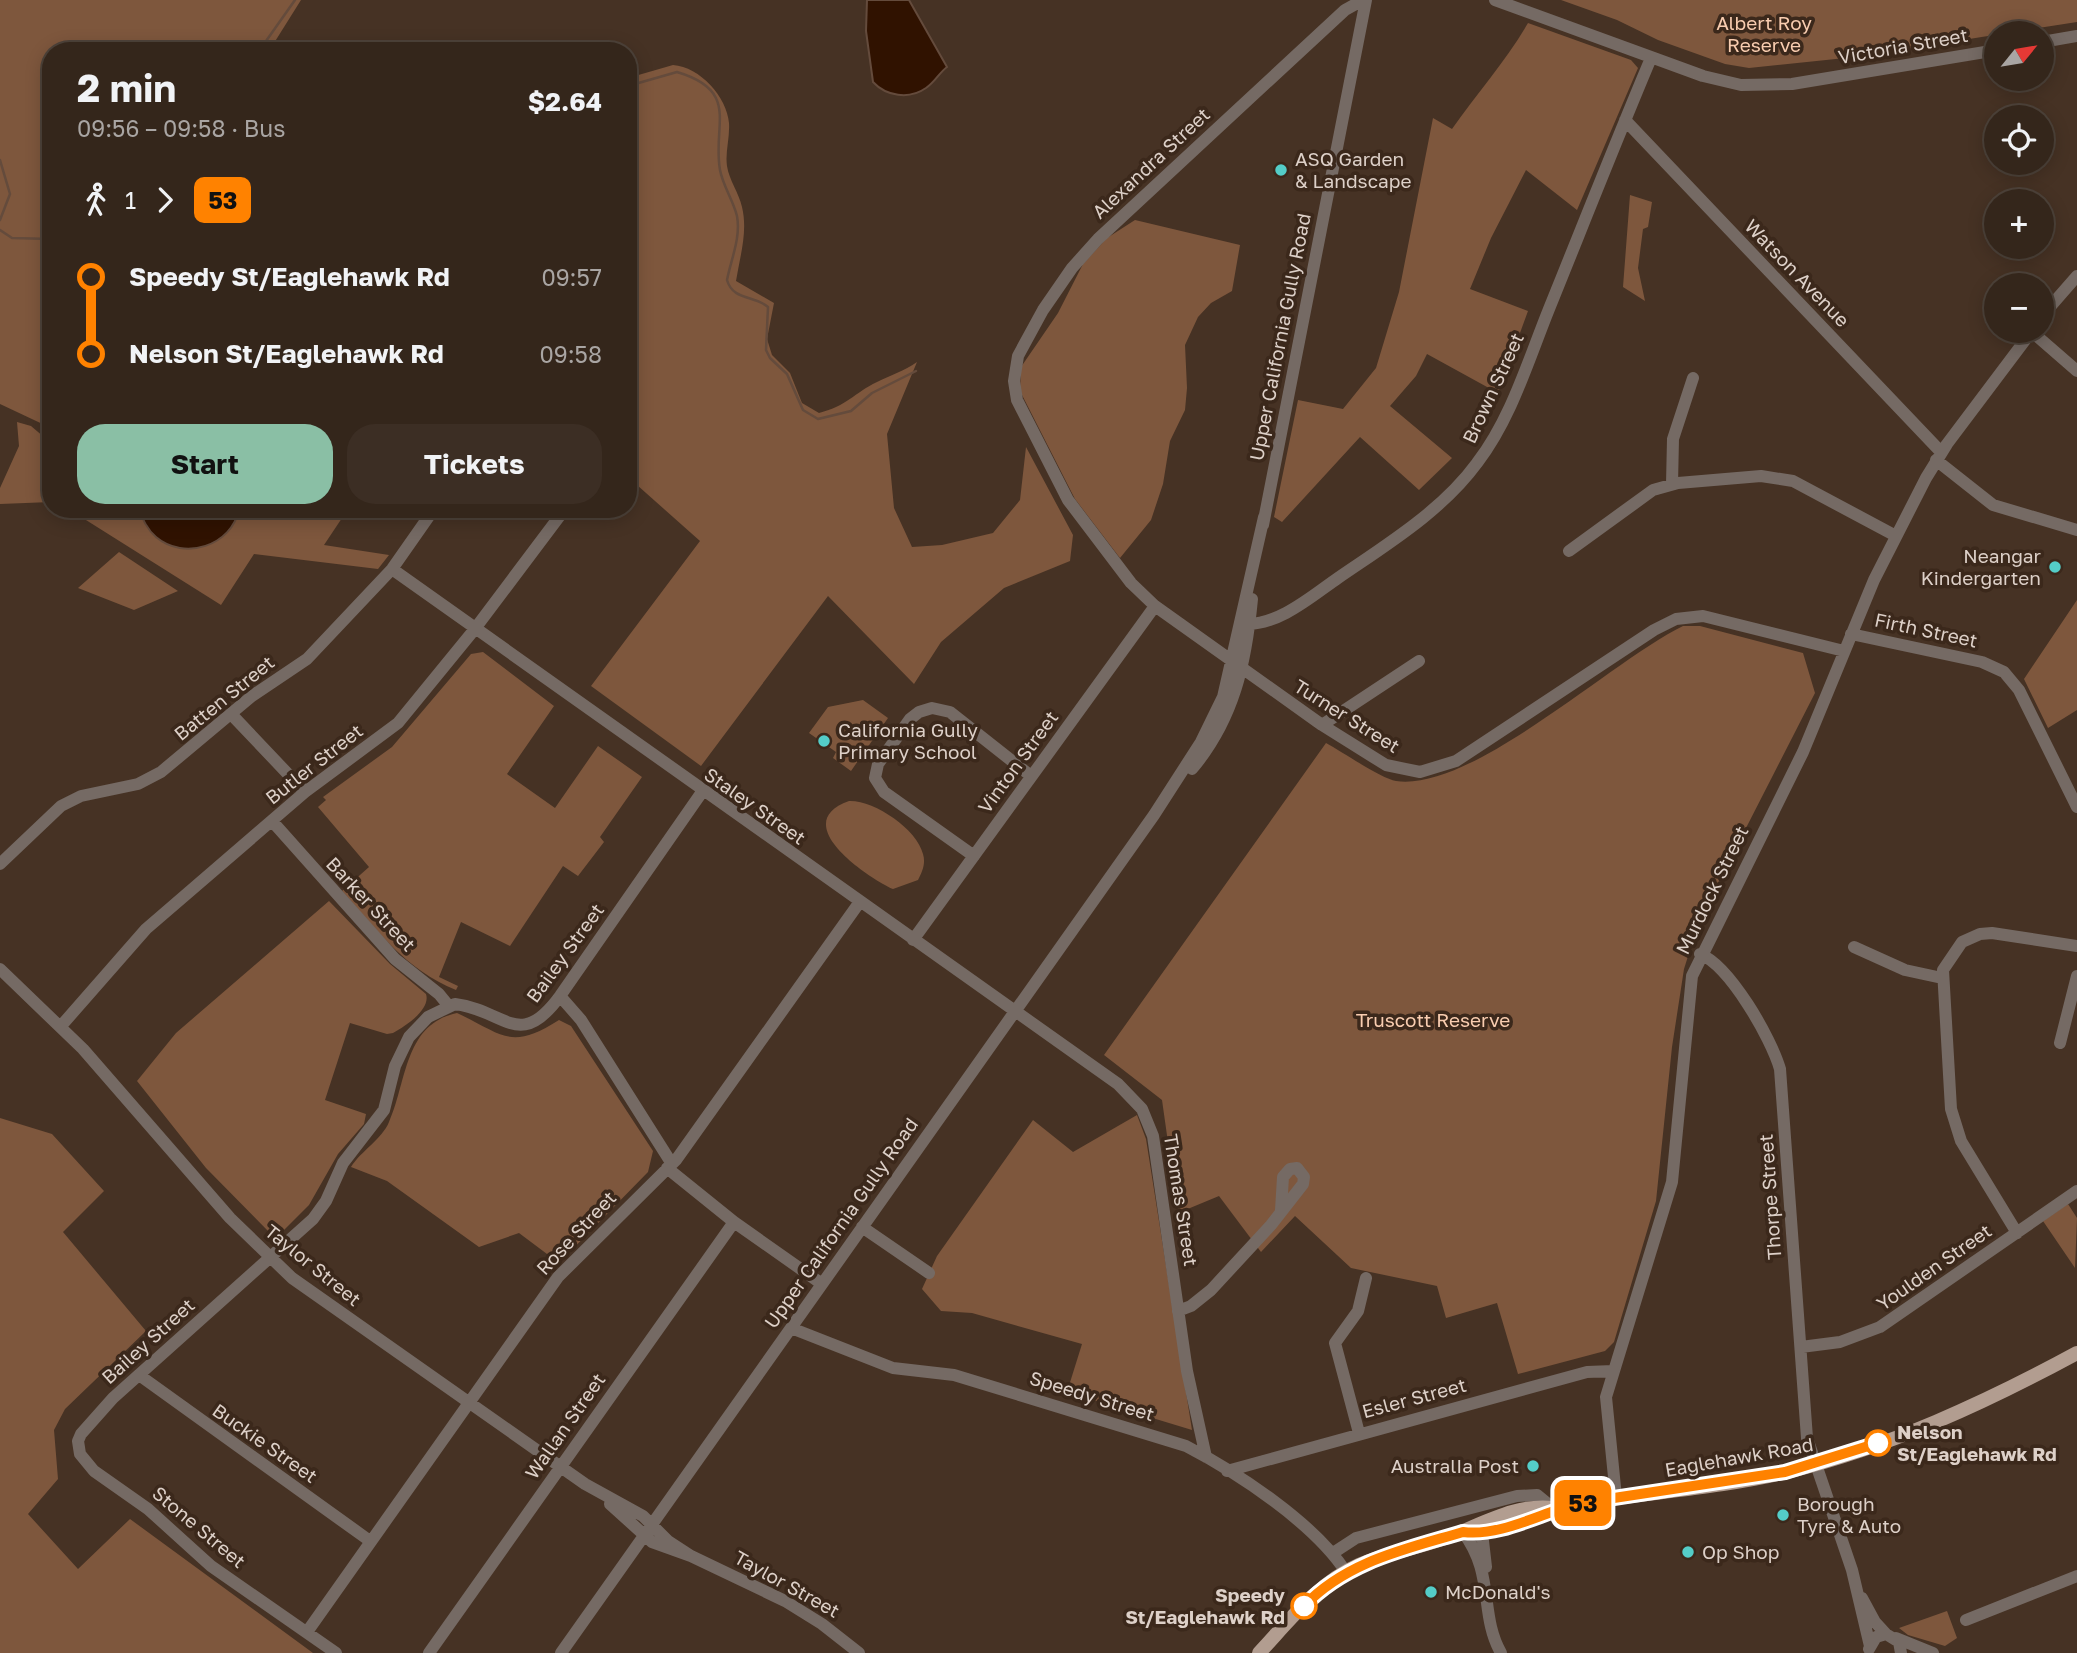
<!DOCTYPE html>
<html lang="en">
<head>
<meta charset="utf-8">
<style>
	body { margin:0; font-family:"Golos Text",sans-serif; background:#3c2e24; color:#f1f3f6; height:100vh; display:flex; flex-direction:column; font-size:26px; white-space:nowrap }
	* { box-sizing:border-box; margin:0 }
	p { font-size:23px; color:#a9a5a3 }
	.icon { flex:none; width:38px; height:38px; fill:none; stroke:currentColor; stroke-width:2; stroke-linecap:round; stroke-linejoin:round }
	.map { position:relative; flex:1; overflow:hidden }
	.sheet { position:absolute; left:42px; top:42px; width:595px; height:476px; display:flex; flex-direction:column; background:#34261b; border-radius:28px; box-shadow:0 4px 18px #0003,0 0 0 2px #4e433a }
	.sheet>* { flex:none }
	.badge { padding:0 14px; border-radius:10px; font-size:24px; line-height:46px }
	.needle { width:46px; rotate:60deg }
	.fabs { position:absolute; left:1984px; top:21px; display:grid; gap:14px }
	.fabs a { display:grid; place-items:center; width:70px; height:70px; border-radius:50%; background:#34261b; box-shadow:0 4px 18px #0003,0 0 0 2px #4e433a; font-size:35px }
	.map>.badge { position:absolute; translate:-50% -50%; box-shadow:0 0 0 4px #fff }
	.legs { display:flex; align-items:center; gap:10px; height:77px; padding:0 35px; font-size:23px }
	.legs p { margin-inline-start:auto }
	.summary { display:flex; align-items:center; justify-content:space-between; height:119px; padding:0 35px }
	h1 { font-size:38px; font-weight:700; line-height:52px }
	.button { display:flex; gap:14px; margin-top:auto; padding:14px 35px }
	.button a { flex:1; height:80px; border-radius:28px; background:#8abfa5; color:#111; font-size:28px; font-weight:700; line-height:80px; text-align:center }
	.button a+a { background:#3c2e24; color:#f1f3f6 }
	ul { padding:0 35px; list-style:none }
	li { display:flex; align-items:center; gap:24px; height:77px; font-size:26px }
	li i { display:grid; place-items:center; width:10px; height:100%; margin:0 9px; background:currentColor }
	li i::after { content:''; width:18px; height:18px; margin:-9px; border:5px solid; border-radius:50%; background:#34261b }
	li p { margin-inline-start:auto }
	li:first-child i { background:linear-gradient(#0000 50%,currentColor 0) }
	li:last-child i { background:linear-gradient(currentColor 50%,#0000 0) }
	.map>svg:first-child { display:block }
	.green { fill:#7e573d }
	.water { fill:#301200; stroke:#644b3c; stroke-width:2 }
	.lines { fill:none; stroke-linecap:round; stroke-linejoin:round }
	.stream { stroke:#644b3c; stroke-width:2.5 }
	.minor { stroke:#756a64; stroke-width:12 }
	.major { stroke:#b29d90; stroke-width:14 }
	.line-1-casing { stroke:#fff; stroke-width:16 }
	.line-1 { stroke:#ff8200; stroke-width:10 }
	.poi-dot { fill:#54cdc8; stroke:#3b281b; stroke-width:2.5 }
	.stop-1-dot { fill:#fff; stroke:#ff8200; stroke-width:3.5 }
	.labels { text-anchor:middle; stroke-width:7; stroke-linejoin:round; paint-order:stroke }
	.park-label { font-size:19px; fill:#f9cdb0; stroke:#3b281b }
	.street-label { font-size:19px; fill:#ddd0c8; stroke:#3b281b }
	.poi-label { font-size:19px; fill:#ddd0c8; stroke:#3b281b; text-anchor:start }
	.stop-label { font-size:19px; font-weight:bold; fill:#ddd0c8; stroke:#3b281b; text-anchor:start }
</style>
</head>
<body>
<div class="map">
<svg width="2077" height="1653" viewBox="0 0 2077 1653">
	<rect width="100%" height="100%" fill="#463224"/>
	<path class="green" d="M0,0H301L269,51H51V428L0,404Z
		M1561,0H2077V22L1855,57L1749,68L1725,64L1658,40L1617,20Z
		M1528,23L1631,60L1638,68L1577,210L1526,170L1491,238L1470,289L1528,311L1498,393L1427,354L1416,376L1390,406L1452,458L1419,490L1360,437L1282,522L1274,517L1298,400L1343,409L1376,368L1399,292L1433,118L1452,129C1477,93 1506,61 1528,23Z
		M673,65C700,67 727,97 729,123C730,138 725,152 727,166C729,180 739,193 742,207C748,232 740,256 736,281L774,303L767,339L772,355L790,373L802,403L819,413C847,406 854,393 877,382C891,375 904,371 917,362L887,434L894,508L912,547L942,545L993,533L1020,500L1026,447L1073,535L1070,561L1004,588L941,642L914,684L828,596L701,766L591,686L700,541L628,477V78Z
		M1630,195L1652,202L1648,227L1643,229L1638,268L1645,301L1623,287Z
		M1135,220L1240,245L1232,291L1211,303L1198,317L1185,345L1187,388L1185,410L1170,441L1163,484L1151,520L1120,558L1075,499L1020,391L1021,367L1058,313L1083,264L1107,238Z
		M17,422L31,426L51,443V502L0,504V488L19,446Z
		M78,509H348L324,545L389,555L378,569L254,554L221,605L78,515Z
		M119,552L178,591L134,610L78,588Z
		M2077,600V710L2048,728L2024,679Z
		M1683,626H1700L1803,653L1815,693L1700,918L1684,969L1672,1047L1656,1201L1614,1342L1605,1351L1518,1374L1497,1303L1446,1318L1437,1286L1351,1268L1295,1216L1261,1252L1219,1196L1178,1213L1162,1100L1104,1055L1326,743C1341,751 1382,779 1396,781C1472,792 1611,661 1683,626Z
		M483,652L554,706L507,774L555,808L598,746L642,777L600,837L604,842L578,876L563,866L510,946L461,922L439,977L458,986L456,990C406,970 377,930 342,891L369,867L318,807L326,800L323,797L392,747L471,654Z
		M863,700L888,718L851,771L833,758L836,752L809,733L828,707Z
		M849,801C874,800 917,829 923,854C926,864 922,872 918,880L893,889C867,877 787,823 849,801Z
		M329,901L390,964L426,994C431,1009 406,1026 393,1033L387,1034L350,1023L325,1100L366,1114L364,1124L338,1154L309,1205L281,1233H270L206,1168L137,1081L176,1033Z
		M457,1013C504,1035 510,1051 559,1020L571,1026L653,1151L648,1172L559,1263L519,1233L479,1247L387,1181L351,1167C361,1151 382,1139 389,1122C407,1082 404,1024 457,1013Z
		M1137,1115L1146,1139L1192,1430L1067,1392L1082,1344L972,1313L941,1311L922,1289L937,1256L1033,1120L1073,1152Z
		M0,1118L52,1134L104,1191L63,1232L146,1331L65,1409L54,1430L58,1479L28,1514L78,1569L130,1519L313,1653H0Z
		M2068,1204L2077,1218L2075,1268L2043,1221Z
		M1947,1611L1957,1638L1945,1646L1908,1635L1899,1628Z"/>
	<path class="water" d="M867,0H909L947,67C939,73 935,82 926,88C909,100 886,96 873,82L866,31Z
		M139,509H239C232,546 184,561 156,537C147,529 143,520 139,509Z"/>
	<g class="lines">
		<path class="stream" d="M259,51L295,0
			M628,86L677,72C741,91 712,125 720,170C723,186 733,200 737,216C741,238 731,259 727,280C733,301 755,295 768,307L766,350L770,358L787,374L803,410L818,419L851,411L872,393L916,371
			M0,160L10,194L0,220
			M0,230L12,238L51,239"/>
		<path class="minor" d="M1363,0L1345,10L1098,239L1072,268L1043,310L1018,356L1014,381L1017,400L1068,500L1131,583L1155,606L1322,725L1386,765L1420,772L1456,761L1654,630L1676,619L1703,616L1844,651
			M1495,0L1703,76L1741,85L1792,84L1997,50
			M2042,42L2077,36
			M1625,120L1941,452
			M2042,316L2077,276
			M2031,331L2077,371
			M1936,460L1993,505L2077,530
			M1672,484L1673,439L1693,378
			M1263,525L1366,0
			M1569,551L1653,490L1678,483L1761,476L1793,481L1896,536
			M392,569L1118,1084L1142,1109L1153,1136L1187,1371L1206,1457
			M1244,624C1278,626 1312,596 1338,578C1386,545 1442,511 1477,463C1511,419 1528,361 1549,309C1583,225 1616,141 1651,58
			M1851,634L1982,662L2004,672L2019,690L2077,807
			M232,715L305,792
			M1322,725L1419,661
			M1192,769C1234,719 1246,663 1252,599
			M272,821L395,959L439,994L448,1005
			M974,856L884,792L875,778L878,764L910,719L919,712L932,708L950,712L1031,776
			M0,864L61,806L81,796L138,784L161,772L252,696L307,659L392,569L434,509
			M913,940L1155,606
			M1854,947L1905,970L1942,978
			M1700,954C1730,966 1771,1038 1780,1069L1807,1438L1852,1570L1870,1646
			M0,969L83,1049L230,1218L292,1278L585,1484L643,1516L668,1541L691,1556
			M560,996L581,1020L672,1164
			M61,1026L146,929L305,792L398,723L474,630L565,509
			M2060,1043L2077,976
			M667,1168L734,1222L822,1284
			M862,1227L929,1273
			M2017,1233L1961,1141L1951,1109L1943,970L1962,942L1980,934L1992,933L2077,946
			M1178,1311L1191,1306L1211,1290L1271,1225L1303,1184L1304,1177L1297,1168L1290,1169L1283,1177L1281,1210
			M791,1328L893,1368L954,1375L1186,1446C1238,1473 1314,1523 1346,1572
			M1801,1347L1840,1342L1880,1327L2077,1191
			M139,1375L370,1541
			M1359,1433L1335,1343L1358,1311L1366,1278
			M1227,1471L1587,1372L1613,1371
			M1616,1497L1606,1397L1672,1182L1692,976L1803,752L1874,580L1926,478L1947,444L2032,331
			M610,1504L652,1542L691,1556L785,1601L822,1624L859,1653
			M1475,1526L1483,1541L1486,1567
			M1463,1532C1495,1574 1479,1614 1501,1653
			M1333,1553L1356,1538L1517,1496L1537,1495L1554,1509
			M1862,1598L1875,1622L1886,1634
			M1966,1620L2077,1576
			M307,1632L558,1277L676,1160L859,903
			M1896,1638L1933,1653
			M1869,1649L1876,1637L1886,1634L1899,1642L1901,1653
			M336,1653L211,1566L148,1509L94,1471L80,1454L78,1441L81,1434L113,1398L313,1219L326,1201L343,1163L384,1110L395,1066L409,1037L428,1017L455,1004C505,1010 519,1052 560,996L702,792
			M429,1653L734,1222
			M561,1653L1154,815L1201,742L1223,697L1264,517"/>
		<path class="major" d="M1463,1532C1502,1537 1544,1511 1581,1503C1649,1492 1720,1488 1787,1472C1889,1447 1985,1403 2077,1353
			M1259,1653C1289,1621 1318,1583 1359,1565C1392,1551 1428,1546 1461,1532C1490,1520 1520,1504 1553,1508"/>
	</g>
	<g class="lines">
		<g class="line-1-casing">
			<path id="line-1" d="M1304,1606C1347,1561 1406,1549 1463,1532C1502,1537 1544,1511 1581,1503L1785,1472L1878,1443"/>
		</g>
		<use href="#line-1" class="line-1"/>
	</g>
	<g class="poi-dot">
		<circle cx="1281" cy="170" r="7"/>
		<circle cx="2055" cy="567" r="7"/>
		<circle cx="824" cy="741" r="7"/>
		<circle cx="1533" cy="1466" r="7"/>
		<circle cx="1783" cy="1515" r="7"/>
		<circle cx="1688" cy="1552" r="7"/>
		<circle cx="1431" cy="1592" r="7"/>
	</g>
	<g class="stop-1-dot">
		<circle cx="1878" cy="1443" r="12"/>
		<circle cx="1304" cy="1606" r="12"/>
	</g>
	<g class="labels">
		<g class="park-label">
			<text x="1764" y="30">Albert Roy<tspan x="1764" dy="22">Reserve</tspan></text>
			<text x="1433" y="1027">Truscott Reserve</text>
		</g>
		<g class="street-label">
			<text transform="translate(1903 46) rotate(-10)" y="7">Victoria Street</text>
			<text transform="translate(1151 163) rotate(-43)" y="7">Alexandra Street</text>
			<text transform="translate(1797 273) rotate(46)" y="7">Watson Avenue</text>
			<text transform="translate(1280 337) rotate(-79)" y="7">Upper California Gully Road</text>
			<text transform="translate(1493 388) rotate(-65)" y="7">Brown Street</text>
			<text transform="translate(1926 630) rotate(12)" y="7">Firth Street</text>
			<text transform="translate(224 698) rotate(-39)" y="7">Batten Street</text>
			<text transform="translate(1347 716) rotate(32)" y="7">Turner Street</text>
			<text transform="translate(1018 762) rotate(-54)" y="7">Vinton Street</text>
			<text transform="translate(314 764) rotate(-38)" y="7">Butler Street</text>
			<text transform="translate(755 806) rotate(35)" y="7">Staley Street</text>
			<text transform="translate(1712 890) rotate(-64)" y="7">Murdock Street</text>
			<text transform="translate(371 904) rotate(47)" y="7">Barker Street</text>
			<text transform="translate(565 953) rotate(-54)" y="7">Bailey Street</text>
			<text transform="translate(1770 1197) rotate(-94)" y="7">Thorpe Street</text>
			<text transform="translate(1181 1200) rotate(81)" y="7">Thomas Street</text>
			<text transform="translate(841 1223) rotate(-55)" y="7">Upper California Gully Road</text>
			<text transform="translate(576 1233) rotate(-47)" y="7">Rose Street</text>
			<text transform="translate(313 1265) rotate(39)" y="7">Taylor Street</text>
			<text transform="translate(1934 1267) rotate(-35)" y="7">Youlden Street</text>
			<text transform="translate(148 1341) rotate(-42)" y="7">Bailey Street</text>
			<text transform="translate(1092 1396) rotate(17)" y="7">Speedy Street</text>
			<text transform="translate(1414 1398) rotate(-15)" y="7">Esler Street</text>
			<text transform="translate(565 1426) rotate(-55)" y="7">Wallan Street</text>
			<text transform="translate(265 1443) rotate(35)" y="7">Buckie Street</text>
			<text transform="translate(1739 1457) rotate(-10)" y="7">Eaglehawk Road</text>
			<text transform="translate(199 1527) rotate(40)" y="7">Stone Street</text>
			<text transform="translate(787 1584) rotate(29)" y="7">Taylor Street</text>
		</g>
		<g class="poi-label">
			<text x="1295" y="166">ASQ Garden<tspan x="1295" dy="22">&amp; Landscape</tspan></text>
			<text x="2041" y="563" text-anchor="end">Neangar<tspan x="2041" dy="22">Kindergarten</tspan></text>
			<text x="838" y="737">California Gully<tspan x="838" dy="22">Primary School</tspan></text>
			<text x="1519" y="1473" text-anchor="end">AustralIa Post</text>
			<text x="1797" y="1511">Borough<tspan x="1797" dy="22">Tyre &amp; Auto</tspan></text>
			<text x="1702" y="1559">Op Shop</text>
			<text x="1445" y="1599">McDonald's</text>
		</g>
		<g class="stop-label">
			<text x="1897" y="1439">Nelson<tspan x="1897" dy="22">St/Eaglehawk Rd</tspan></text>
			<text x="1285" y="1602" text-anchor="end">Speedy<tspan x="1285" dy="22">St/Eaglehawk Rd</tspan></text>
		</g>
	</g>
</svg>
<div class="fabs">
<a><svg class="needle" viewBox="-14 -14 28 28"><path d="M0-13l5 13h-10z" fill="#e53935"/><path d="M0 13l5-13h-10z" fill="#a9a5a3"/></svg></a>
<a><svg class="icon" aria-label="locate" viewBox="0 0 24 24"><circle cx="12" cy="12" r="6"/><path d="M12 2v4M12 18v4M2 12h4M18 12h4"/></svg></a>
<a>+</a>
<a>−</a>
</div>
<b class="badge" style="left:1583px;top:1503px;background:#ff8200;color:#111">53</b>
<section class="sheet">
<div class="summary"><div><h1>2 min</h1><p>09:56 – 09:58 · Bus</p></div><b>$2.64</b></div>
<div class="legs"><svg class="icon" aria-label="walk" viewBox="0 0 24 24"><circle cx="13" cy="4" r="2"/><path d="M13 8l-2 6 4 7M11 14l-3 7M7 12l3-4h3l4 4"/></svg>1<svg class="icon" aria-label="forward" viewBox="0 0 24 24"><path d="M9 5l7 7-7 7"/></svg><b class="badge" style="background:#ff8200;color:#111">53</b></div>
<ul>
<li><i style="color:#ff8200"></i><b>Speedy St/Eaglehawk Rd</b><p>09:57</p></li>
<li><i style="color:#ff8200"></i><b>Nelson St/Eaglehawk Rd</b><p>09:58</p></li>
</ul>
<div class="button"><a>Start</a><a>Tickets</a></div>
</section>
</div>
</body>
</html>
